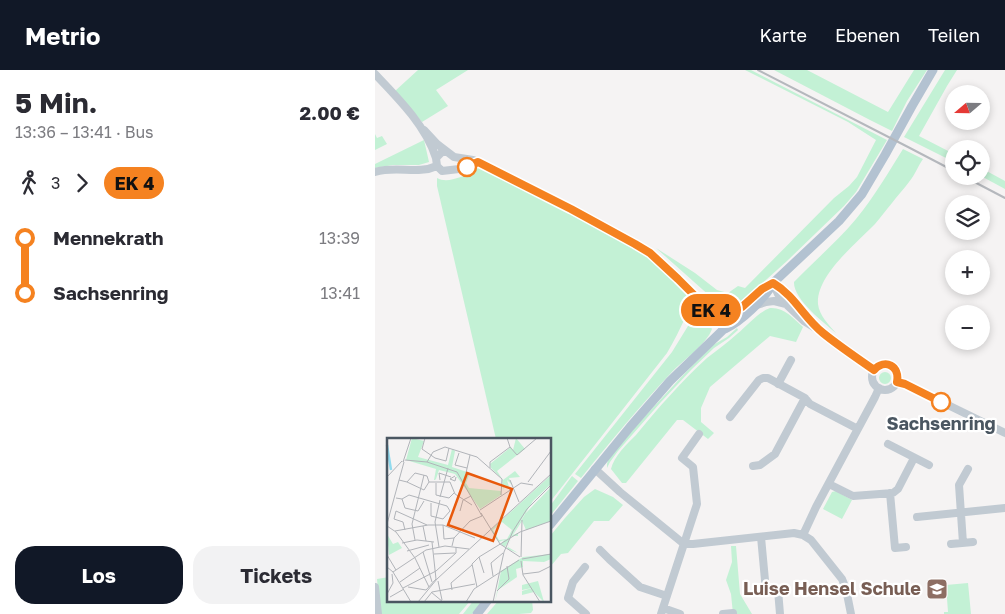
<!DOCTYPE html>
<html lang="de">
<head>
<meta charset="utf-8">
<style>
	body { margin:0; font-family:"Golos Text",sans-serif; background:#f2f2f3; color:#2b2b33; height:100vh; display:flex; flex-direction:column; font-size:19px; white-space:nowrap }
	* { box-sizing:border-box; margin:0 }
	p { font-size:16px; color:#7c7c81 }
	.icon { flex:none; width:28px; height:28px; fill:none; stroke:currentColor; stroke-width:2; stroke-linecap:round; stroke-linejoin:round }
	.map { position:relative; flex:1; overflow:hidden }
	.side { display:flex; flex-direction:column; background:#fff; width:375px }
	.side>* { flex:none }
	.badge { padding:0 10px; border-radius:16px; font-size:18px; line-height:32px }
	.needle { width:32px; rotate:250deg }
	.controls { position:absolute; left:570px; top:15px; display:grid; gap:10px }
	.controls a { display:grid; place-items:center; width:45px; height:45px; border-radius:50%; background:#fff; box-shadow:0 2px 8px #0003; font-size:25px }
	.map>.badge { position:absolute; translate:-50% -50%; box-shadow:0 0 0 2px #fff }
	.legs { display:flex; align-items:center; gap:8px; height:55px; padding:0 15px; font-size:16px }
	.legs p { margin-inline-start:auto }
	.summary { display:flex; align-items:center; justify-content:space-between; height:85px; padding:0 15px }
	h1 { font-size:28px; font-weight:700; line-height:38px }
	.button { display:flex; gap:10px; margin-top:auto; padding:10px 15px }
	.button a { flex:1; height:58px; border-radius:20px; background:#111827; color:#fff; font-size:20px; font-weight:700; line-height:58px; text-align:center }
	.button a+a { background:#f2f2f3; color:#2b2b33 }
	ul { padding:0 15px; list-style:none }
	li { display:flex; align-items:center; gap:18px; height:55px; font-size:19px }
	li i { display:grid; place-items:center; width:8px; height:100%; margin:0 6px; background:currentColor }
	li i::after { content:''; width:12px; height:12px; margin:-6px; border:4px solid; border-radius:50%; background:#fff }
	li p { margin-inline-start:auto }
	li:first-child i { background:linear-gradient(#0000 50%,currentColor 0) }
	li:last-child i { background:linear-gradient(currentColor 50%,#0000 0) }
	header { display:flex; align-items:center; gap:30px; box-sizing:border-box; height:70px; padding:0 25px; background:#111827; color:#fff }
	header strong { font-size:24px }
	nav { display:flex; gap:28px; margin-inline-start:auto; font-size:18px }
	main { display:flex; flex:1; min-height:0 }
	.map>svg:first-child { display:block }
	.green { fill:#c3f1d5 }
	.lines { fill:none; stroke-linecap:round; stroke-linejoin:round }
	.minor { stroke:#c1cad2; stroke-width:8 }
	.major { stroke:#b3c2d1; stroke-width:9 }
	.rail { stroke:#b5b8bd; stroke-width:2 }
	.line-1-casing { stroke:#fff; stroke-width:11 }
	.line-1 { stroke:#f58220; stroke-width:8 }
	.stop-1-dot { fill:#fff; stroke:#f58220; stroke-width:2.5 }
	.labels { text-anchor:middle; stroke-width:4.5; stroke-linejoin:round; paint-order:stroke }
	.stop-label { font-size:18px; font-weight:bold; fill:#4a5661; stroke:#fff }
	.education-label { font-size:18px; font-weight:bold; fill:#785e54; stroke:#fff; text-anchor:end }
	.inset-river { fill:none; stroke:#90daee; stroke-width:2.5 }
	.inset-road { fill:none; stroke:#b1b4b9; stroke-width:1 }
	.view { fill:#e8590c; fill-opacity:0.15; stroke:#e8590c; stroke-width:2.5 }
	.inset-edge { fill:none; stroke:#4a5661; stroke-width:2.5 }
</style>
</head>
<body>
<header>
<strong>Metrio</strong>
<nav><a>Karte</a><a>Ebenen</a><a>Teilen</a></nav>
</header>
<main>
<section class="side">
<div class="summary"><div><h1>5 Min.</h1><p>13:36 – 13:41 · Bus</p></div><b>2.00 €</b></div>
<div class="legs"><svg class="icon" aria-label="walk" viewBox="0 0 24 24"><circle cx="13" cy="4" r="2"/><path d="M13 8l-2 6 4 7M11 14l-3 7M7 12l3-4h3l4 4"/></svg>3<svg class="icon" aria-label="forward" viewBox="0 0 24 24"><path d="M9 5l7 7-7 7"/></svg><b class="badge" style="background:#f58220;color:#111">EK 4</b></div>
<ul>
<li><i style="color:#f58220"></i><b>Mennekrath</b><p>13:39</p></li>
<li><i style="color:#f58220"></i><b>Sachsenring</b><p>13:41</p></li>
</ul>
<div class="button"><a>Los</a><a>Tickets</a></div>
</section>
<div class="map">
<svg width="630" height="544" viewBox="0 0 630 544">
	<rect width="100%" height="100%" fill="#f5f3f3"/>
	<path class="green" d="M43,0H93L61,20L73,36L47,52L20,21Z
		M370,0H376L512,70L481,122L469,136L412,191L364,234L353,240L352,235L337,228L281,178L320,203L342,220L353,223L363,216L370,218L459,128L474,116L482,107L501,70L473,52Z
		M399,0H432L513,42L539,0H552L532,31L517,61L495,50Z
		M570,0H582L572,16L544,66L579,84V92L529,67Z
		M0,64L2,68L7,66L12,74L0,80Z
		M49,70L54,92L44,95H18L0,98V94Z
		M528,79L548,89C543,96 540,105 534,112C529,119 522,126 517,133C511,140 506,147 500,154C482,173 441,205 443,234C444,245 454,255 461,263C449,253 418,229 419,212C439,191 462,172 481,149C499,127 513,103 528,79Z
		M105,97L111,99L262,178L281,192L319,228C319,235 314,240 311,246C305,259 299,271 292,283L175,432V369H121L62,116V108C73,114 87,106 99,102L98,99Z
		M606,98L630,111V119L606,106Z
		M395,238C409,237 418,248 428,257L421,272L395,266L335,317L326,338V352L339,363L333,369L308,350H302L251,413H247L236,399C239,386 252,374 261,365C283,338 306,312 332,288C342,280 352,273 362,264C373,255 382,243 395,238Z
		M322,240L325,241L337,259C332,274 307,291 296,303C264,337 235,372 206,408L200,404L297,282L313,256L319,243Z
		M362,258L363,260L354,268L339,278L317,299L286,332L243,381L235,392L232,398V394L233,390L260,357L311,302L338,275L352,267Z
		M504 308a6 6 0 1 1 12 0a6 6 0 1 1-12 0Z
		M197,406L203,411L175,446V436Z
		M220,419L238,427L248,435L234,451H219L193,483L186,484L175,497V466L190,448L209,427Z
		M461,421L477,430L467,449L448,439L457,422Z
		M356,476H361L365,524L377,544H358L356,524L351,510L357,492Z
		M14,507V530H96L84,544H5L2,509Z
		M593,513L596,544H569V542H573L571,515Z
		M99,530H108L97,544H88Z
		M124,530H157L158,540L156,543L144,544H112Z"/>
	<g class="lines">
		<path class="minor" d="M0,4C23,28 51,56 61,88
			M49,60L62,74L79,87L98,90L122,101L196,139L260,174L275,183L326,231L349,259
			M72,82H67L61,88L62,96L67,101L84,99L103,92
			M0,102C22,95 42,105 62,96
			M398,213C415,223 427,240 440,255
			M398,213L403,224L411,234
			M382,235L391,232L399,231L411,234L429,251L447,262L499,300
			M497 307a13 13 0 1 1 26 0a13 13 0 1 1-26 0Z
			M522,311L530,314L630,363
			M403,314L416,290
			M355,347L384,310L388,308H393L430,328L435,334L483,359
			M513,374L554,395
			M378,396L385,395L400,384L430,328
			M220,399L245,422L309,474H318L419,463L428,465L436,470L467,509L471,519L476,544
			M454,414L478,426L518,423L523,419L539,388
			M515,423L520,478L531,477
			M542,447L630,438
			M428,465L441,437L500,327L504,318
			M386,467L391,521L403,520L405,544
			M588,473L584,415L593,399
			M576,474L598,472
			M225,480L234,489L265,517L292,526
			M210,497L198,512L193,528L211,544
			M0,517L3,544
			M288,538L305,544
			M286,544L322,434L318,397L307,388L324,364
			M348,544L358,543"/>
		<path class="major" d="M333,239C344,242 353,243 364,238
			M350,259C368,250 387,231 398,214
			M175,455L255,357L295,311L349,259C360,241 379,223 398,213L464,151L487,124L510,85L537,36L558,0
			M102,544L113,530"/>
		<path class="rail" d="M383,0L533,77L579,101
			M588,106L630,128"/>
	</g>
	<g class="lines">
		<g class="line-1-casing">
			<path id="line-1" d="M92,97L103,92L196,139L260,174L275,183L303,209L333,239L352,242L367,237L387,219L398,213C420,226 429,248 448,263C464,276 482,288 499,300C510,288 525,296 522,312L530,314L566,332"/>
		</g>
		<use href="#line-1" class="line-1"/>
	</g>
	<defs>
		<g id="school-square" transform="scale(1.125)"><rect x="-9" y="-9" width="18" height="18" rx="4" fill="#8d6e63" stroke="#fff"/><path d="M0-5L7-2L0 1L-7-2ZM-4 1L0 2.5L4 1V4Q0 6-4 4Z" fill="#fff"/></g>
	</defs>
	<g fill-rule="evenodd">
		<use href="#school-square" x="562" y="519"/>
	</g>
	<g class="stop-1-dot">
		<circle cx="92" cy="97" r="9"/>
		<circle cx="566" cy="332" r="9"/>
	</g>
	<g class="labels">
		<g class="stop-label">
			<text x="566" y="360">Sachsenring</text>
		</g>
		<g class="education-label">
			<text x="546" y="525">Luise Hensel Schule</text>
		</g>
	</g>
	<g transform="translate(12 368)">
		<rect width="164" height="164" fill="#f5f3f3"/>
		<path d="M25,0L37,3L31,19L61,27L65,11L68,13L65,29L83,35L79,45L82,50L114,53V57L93,71L68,36L52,32L49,41L48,42H47L49,31L19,22ZM129,0L138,11L110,33L116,42L128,33L133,39L122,40L125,47L120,42L122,49L117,47L116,53L115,41L104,30L103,26L124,9L126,12ZM164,37V46L146,63L118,109L114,106L117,102L112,104L104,92ZM115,84L125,92L120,101L112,102L106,92ZM164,49V83L139,92L135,83L126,97L131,95V98H125L121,109L131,115L120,111L125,98L137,77ZM0,96L6,106L11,104L15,110L2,117ZM164,116V121L157,124L136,123V129L129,131L130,139L111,152L108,164L114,133L136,119ZM151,143L157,164L147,154L135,157V153L145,150L135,152V147Z" fill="#c3f1d5" fill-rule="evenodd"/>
		<path class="inset-river" d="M0,7L4,32"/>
		<path class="inset-road" d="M38,0L35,11L48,20L59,23L62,10M123,9L130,17L150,0M72,15L68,27L80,30M17,22L16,24L24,0M18,22L40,24L70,34L95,78M40,24L46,14L58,9L90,19L115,41L114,57M103,30V24L123,9L120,0M79,35L83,17M68,38L63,41L68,43L69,39M0,39L15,23M12,42L20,44L28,35L40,38L42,44L37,52L20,44M53,42L52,35L64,39M123,42L132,64M42,44H63L68,56L85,67M141,44L164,13M49,45V57L62,60L67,55M53,59L61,30M9,60L15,61L22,57L60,68L63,73M15,61L18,70L31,73L37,63M44,65V78L56,81L63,73M93,72L134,45L146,47M73,73L76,62L84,58M94,75L113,106L133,119M0,86L17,24M56,87L57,101L67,100M0,88L9,94L28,120L42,149M36,88L39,103M18,92L16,84L7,81L9,73L40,87M8,93L41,87H56L88,100M28,102L25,86L37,37M45,104L49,141M15,105L30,102L47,104M65,108L67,100L83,83L95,78M52,109L48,84L53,62M20,113L42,107M36,114L45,144M47,116L68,115M0,117L9,132M92,119L97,135M134,119L135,82M135,121L164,116M134,123L136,137L153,164M0,129L6,134L24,164M6,134L39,112L58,108L82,111M136,136L152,134L164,128M106,138L104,125L116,115M51,143L55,162M13,144L33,130M21,149L39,152L49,141M90,149L85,126L92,119L133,94L164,83M16,150L49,133L69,115V109M65,152L64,145L85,127M110,153L122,141L120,128M44,154L56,164M0,156L6,145L5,136M3,159L17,151M31,164L50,141L164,36M37,164L45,154L88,146M79,164L87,151L132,122M106,164L117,114L126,93L140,71L164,47"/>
		<path class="view" d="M80,35L125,51L106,103L61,87Z"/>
		<rect width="164" height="164" class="inset-edge"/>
	</g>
</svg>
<div class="controls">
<a><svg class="needle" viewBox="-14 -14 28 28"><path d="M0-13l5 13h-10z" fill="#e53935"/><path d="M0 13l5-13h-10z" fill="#7c7c81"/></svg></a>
<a><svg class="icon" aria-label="locate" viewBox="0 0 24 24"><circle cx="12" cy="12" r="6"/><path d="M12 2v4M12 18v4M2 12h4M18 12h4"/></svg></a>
<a><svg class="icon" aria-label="layers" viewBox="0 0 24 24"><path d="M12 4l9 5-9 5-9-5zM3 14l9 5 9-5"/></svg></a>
<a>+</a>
<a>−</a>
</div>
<b class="badge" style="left:336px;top:240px;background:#f58220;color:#111">EK 4</b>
</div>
</main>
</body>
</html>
